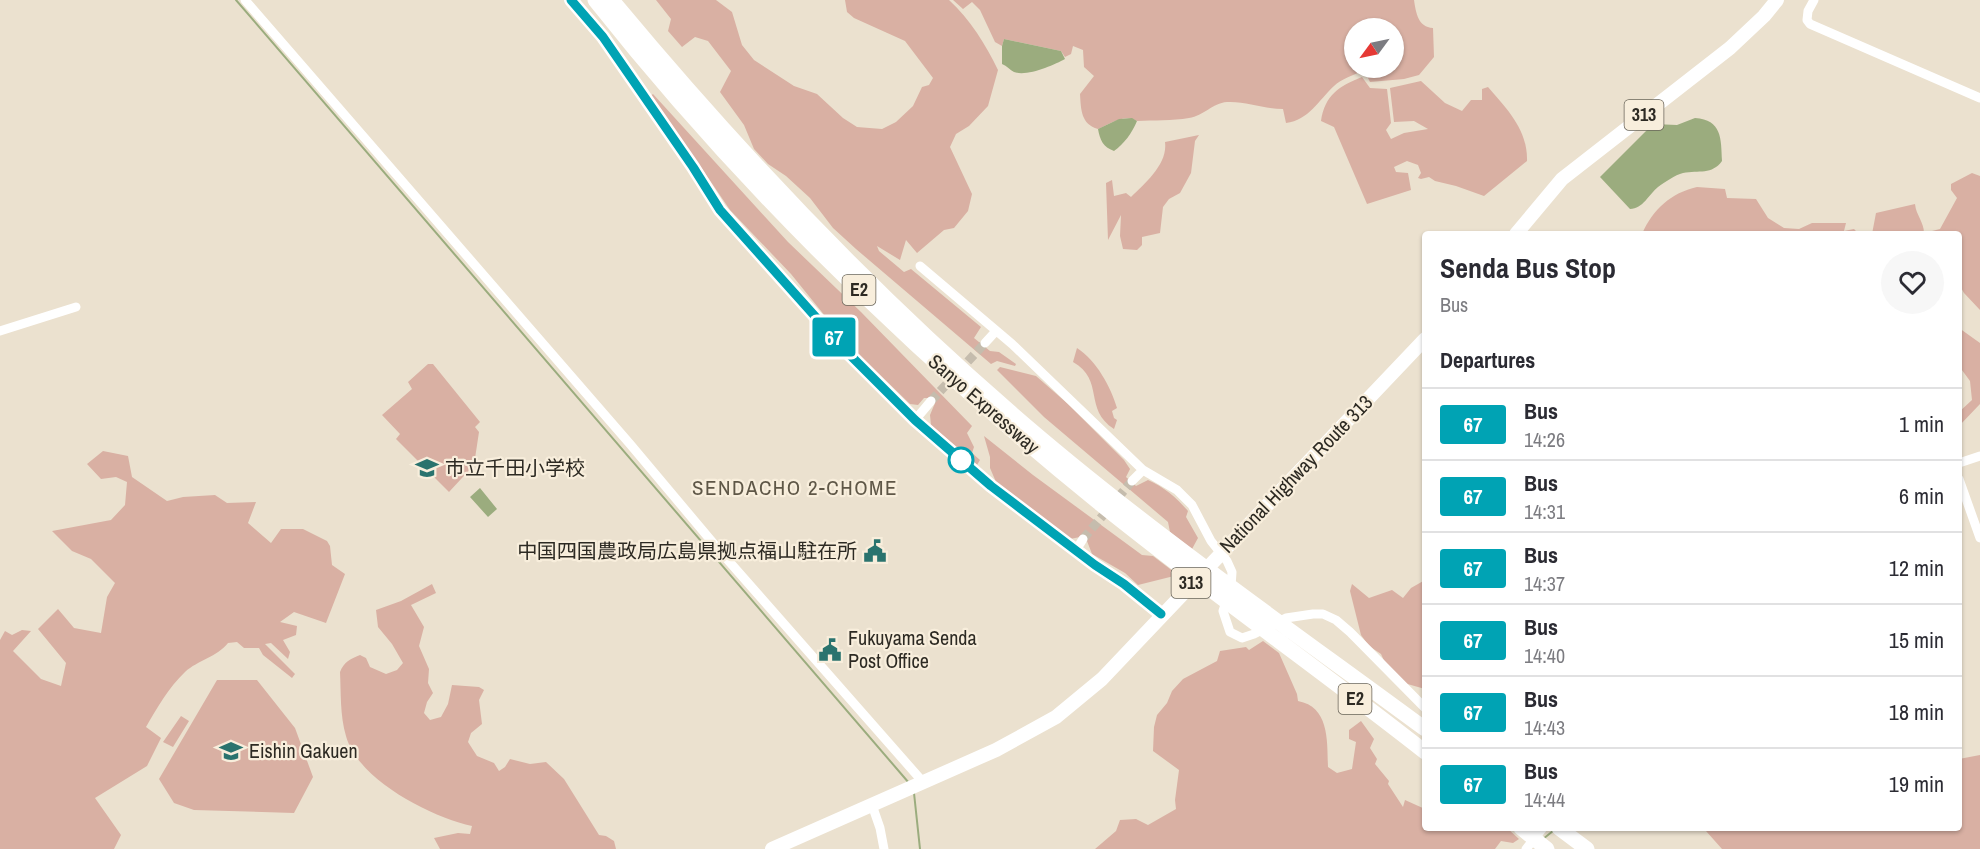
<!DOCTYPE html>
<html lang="en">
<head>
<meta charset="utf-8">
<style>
	body { margin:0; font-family:"Archivo Narrow","Noto Sans JP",sans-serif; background:#f7f7f7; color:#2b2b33; height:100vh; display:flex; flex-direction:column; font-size:22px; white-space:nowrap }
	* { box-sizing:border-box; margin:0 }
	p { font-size:20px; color:#7c7c81 }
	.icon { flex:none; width:33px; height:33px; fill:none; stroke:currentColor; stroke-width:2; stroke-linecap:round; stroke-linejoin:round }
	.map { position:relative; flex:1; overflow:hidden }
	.side { position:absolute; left:1422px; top:231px; width:540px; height:600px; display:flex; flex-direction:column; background:#fff; border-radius:6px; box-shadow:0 2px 4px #0004 }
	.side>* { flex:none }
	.badge { padding:0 12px; border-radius:4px; font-size:21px; line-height:39px }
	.needle { width:39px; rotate:237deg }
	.buttons { position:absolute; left:1344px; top:18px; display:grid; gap:12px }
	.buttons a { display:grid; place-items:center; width:60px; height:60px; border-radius:50%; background:#fff; box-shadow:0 2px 4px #0004; font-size:30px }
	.map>.badge { position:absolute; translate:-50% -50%; box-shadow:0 0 0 3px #fff }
	h2 { padding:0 18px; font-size:22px; line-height:54px }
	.round { display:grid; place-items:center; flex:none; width:63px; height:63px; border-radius:32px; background:#f7f7f7 }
	.headline { display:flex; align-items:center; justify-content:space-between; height:102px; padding:0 18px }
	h1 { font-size:28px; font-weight:700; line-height:45px }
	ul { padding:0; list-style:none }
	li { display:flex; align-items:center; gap:18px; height:72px; padding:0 18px; border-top:2px solid #e1e1e2 }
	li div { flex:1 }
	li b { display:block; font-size:22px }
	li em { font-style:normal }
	li .badge { min-width:66px; font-weight:700; text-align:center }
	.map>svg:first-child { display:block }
	.green { fill:#d9b0a3; fill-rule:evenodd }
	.water { fill:#9bac7e }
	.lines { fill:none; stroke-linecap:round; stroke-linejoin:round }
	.stream { stroke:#9bac7e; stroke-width:2 }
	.tertiary-tunnel { stroke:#c5bcad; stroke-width:9; stroke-dasharray:9 4.5; stroke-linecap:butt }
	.tertiary { stroke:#fff; stroke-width:9 }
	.trunk { stroke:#fff; stroke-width:14 }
	.motorway { stroke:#fff; stroke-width:15 }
	.line-casing { stroke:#fff; stroke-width:14 }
	.line { stroke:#00a3b4; stroke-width:9 }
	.stop-dot { fill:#fff; stroke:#00a3b4; stroke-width:3 }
	.labels { text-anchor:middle; stroke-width:4.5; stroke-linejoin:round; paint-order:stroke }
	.shield { fill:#f8eedc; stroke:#6a655a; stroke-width:1.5 }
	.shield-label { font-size:18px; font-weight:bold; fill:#2d2a23 }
	.street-label { font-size:20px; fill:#2d2a23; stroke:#f8eedc }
	.poi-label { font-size:20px; fill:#2d2a23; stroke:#f8eedc; text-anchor:start }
	.neighbourhood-label { font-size:21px; letter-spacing:1.5px; fill:#5f5747; stroke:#f8eedc }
</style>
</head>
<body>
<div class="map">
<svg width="1980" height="849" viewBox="0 0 1980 849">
	<rect width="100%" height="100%" fill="#ebe1cf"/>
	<path class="green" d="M656,0H716L732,12L742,45L754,60L794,86L817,94L843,118L857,127L882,129L896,122L913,106L922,87L929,85L933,78L905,41L854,18L847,12L845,0H949C970,19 986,45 998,70L988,106L969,126L956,134L950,147L972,194L968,211L954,228L944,230L917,253L906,240L900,260L877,246L879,251L904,272L911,269L981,327L974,338L990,351L999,352L1016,364L1015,366L997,361L991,364L856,249L833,228L810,198L786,176L768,164L754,149L744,125L720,92L731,71L708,41L695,37L682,47L668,31L671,19Z
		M953,0H1414C1416,13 1418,27 1433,28L1434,57L1419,75L1404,79L1370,82L1364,70C1354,75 1341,79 1334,86C1318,101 1309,120 1286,123L1283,109C1264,109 1246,101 1227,102C1212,103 1204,116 1189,118C1172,121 1154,120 1137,121C1124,113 1110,124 1098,129C1081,124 1081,110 1080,94L1094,76L1084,67L1083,50L1073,46L1071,54L1065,57L1061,51L1004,39L1002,46L995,42L980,10L972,2L963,9ZM1354,28H1394V68H1354Z
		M1362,77L1370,88L1387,89L1391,123L1386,130L1391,139L1404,133L1428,129L1414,121L1394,122L1390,88L1421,81L1445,103L1462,111L1471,100H1482V89L1488,87C1507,109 1528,130 1527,161L1484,196L1456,186L1435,181L1429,177L1421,179L1418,178L1421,173L1418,165L1407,161L1394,167L1396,172L1408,173L1411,190L1367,204L1334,127L1321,121C1325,95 1339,86 1362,77Z
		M653,94L788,242L861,312L972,426L967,433L974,447L972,453L980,460L977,465L931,425L930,415L935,403L928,398H924L918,405L910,404L847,343L791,274L730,210L696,160L649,97Z
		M1199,135L1195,141L1191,173L1180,193L1169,199L1163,207L1160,233L1142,237V245L1137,250L1123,249L1120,236L1121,215L1108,240L1106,183L1112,180L1114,196L1126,193L1131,197C1145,183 1168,164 1165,142Z
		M1972,173L1980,176V310L1964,293L1959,284V234H1872L1876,213L1915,204C1916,215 1924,222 1924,233L1940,229L1957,198L1951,190V184Z
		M1697,187L1725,189L1727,198L1756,199L1768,218L1784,228L1799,229L1812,223H1846L1844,231L1854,229L1859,234H1642C1653,209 1671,193 1697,187Z
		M1959,328L1980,343V404L1959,426V412L1972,400L1970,381L1959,366Z
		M1077,348C1096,360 1111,387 1117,408L1112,411L1114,418L1117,420L1114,429C1083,409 1105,380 1073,362Z
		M428,364H433L480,422L475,427L479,432L474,465L449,492L396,439L400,434L382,415L412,389L408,382Z
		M1000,367L1036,376L1068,404L1124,460L1130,469L1126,477L1136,486L1148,480C1164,487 1177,498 1188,511L1186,517L1198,538L1192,549L1170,532L1168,522L1044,417L997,370Z
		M984,436L1033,475L1142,555L1153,556L1178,575L1138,585L1125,573L1092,554L1087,541L1080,537L1070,539L996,482L990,468V457Z
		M103,451L128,456L132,477L167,501L183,497L215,495L227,503L256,502L248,523L271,543L281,529H303L327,541L330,546L332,565L345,574L326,623L294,612L280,622L297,626L296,635L283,640L290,652L288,659L271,643L265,644L295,674L292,678L263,655L259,648H244L237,642L228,643C217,657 198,660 185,672C169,687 157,708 146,727L161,738L147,766L95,798L121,835L114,849H0V640L5,631L12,635L22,630L31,631L13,651L41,679L61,686L66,663L38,629L58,609L74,628L101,633L107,597L115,583L91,559L72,551L52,531L111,520L125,505L127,482L116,477L101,479L87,464Z
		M1425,580V689L1404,683L1386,665L1381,654L1369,646L1361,635L1350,591L1352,584L1369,598L1392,590L1403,598L1411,588Z
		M432,584L436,593L411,605L424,627L419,646L429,669L428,683L433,693L427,702L424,713L430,720L441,717L448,704L452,685L479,687L484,690L479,700L482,724L471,733L468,742L477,756L494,763L499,771L505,767L510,759L530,764L546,762L564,779L599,835L606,836L614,841L616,849H440L434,838L458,833L470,834L472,826C431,817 358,780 346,736C340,716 341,693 340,672C344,662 350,659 360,655L366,658L370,667L386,674L397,670L403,663L392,644L378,627L376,610L401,601Z
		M1263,641L1279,653L1297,694L1298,701C1330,707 1327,742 1328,767L1337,773L1352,769L1356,742L1349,739V730L1361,721L1374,739L1370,748L1377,759L1375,764L1389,781L1388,784L1403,807L1405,800L1425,809V828H1507L1519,839L1513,843L1501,841L1495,849H1095L1116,831L1120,820L1136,819L1148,825L1176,809L1175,800L1179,770L1153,751L1154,727L1157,715L1167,703L1172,691L1183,679L1217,661L1220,651L1246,647L1249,650Z
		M217,680H257L295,728L313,777L294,813L194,810L174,803L159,779Z
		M181,716L189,721L173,747L163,742Z
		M1980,755V849H1722L1706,831L1705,828H1959V759Z"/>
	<path class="water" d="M1004,39L1061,51L1065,59C1054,65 1027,77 1014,72C1010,70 1007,66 1002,64V46Z
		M1132,118L1137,121C1132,133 1124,144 1114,151C1103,147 1100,140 1098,129L1119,119Z
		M1695,118C1722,120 1721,138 1722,161C1712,175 1699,170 1683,173C1675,175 1665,182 1658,187C1649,194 1643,209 1630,209L1600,177L1653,124L1677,125Z
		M480,488L497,509L488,517L470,497Z"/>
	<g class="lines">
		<path class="stream" d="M236,0L909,783
			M914,793L920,849
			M1543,839L1553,831"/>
		<path class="tertiary-tunnel" d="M931,401L985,343
			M1083,539L1132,481"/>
		<path class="tertiary" d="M245,0L630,444L719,550L923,782
			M571,0L603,37L720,210L847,352L913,418L950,451L991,485L1095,565L1124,583L1161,614
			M1814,0L1808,11L1807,20L1810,24L1980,98
			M920,266L1012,344L1143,470L1177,490L1192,505L1211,541L1227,561L1232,572L1231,587L1223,611L1230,632L1242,638L1254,634L1286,618L1313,614H1323L1336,620L1350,632L1425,708
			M0,331L76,307
			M985,343L996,331
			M915,420L931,401
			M1959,463L1980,456
			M1959,479L1980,538
			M1132,481L1143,470
			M1076,550L1083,539
			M872,805L880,828L884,849
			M1526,849L1543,828"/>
		<path class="trunk" d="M1516,234L1562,179L1730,48L1764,16L1777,0
			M772,849L996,750L1056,717L1102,679L1425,339"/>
		<path class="motorway" d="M595,0C742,186 914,353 1098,502C1204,588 1317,667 1425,752
			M612,0C734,147 865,286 1009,411C1141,526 1284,625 1425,729
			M1521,828L1547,849
			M1559,828L1587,849"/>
	</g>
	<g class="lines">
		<g class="line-casing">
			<path id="line" d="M571,0L603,37L693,167L720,210L847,352L915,420L991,486L1095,565L1124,584L1161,614"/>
		</g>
		<use href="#line" class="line"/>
	</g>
	<defs>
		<g id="school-bare" transform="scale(1.8)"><path d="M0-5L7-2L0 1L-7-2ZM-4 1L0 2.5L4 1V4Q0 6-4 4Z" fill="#2a736e" stroke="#f8eedc" stroke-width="2.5" paint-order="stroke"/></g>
		<g id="civic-bare" transform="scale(1.8)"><path d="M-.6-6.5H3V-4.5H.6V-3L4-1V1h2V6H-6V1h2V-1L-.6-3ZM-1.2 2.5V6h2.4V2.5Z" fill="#2a736e" stroke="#f8eedc" stroke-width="2.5" paint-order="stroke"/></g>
	</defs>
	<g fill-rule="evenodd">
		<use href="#school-bare" x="427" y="468"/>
		<use href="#civic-bare" x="875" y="551"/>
		<use href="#civic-bare" x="830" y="650"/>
		<use href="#school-bare" x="231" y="751"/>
	</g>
	<circle class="stop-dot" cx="961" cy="460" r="12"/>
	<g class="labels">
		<g class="shield">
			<rect x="1624.5" y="100" width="39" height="30" rx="4.5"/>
			<rect x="842.5" y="275" width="33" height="30" rx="4.5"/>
			<rect x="1171.5" y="568" width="39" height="30" rx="4.5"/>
			<rect x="1338.5" y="684" width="33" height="30" rx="4.5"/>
		</g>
		<g class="shield-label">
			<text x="1644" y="121">313</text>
			<text x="859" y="296">E2</text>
			<text x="1191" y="589">313</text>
			<text x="1355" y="705">E2</text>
		</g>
		<g class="street-label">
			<text transform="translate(984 404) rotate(41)" y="7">Sanyo Expressway</text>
			<text transform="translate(1296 474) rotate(-46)" y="7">National Highway Route 313</text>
		</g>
		<g class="poi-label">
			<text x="445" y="475">市立千田小学校</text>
			<text x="857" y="558" text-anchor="end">中国四国農政局広島県拠点福山駐在所</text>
			<text x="848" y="645">Fukuyama Senda<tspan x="848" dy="23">Post Office</tspan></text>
			<text x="249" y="758">Eishin Gakuen</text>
		</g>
		<g class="neighbourhood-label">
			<text x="795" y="495">SENDACHO 2-CHOME</text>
		</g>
	</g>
</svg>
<div class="buttons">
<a><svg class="needle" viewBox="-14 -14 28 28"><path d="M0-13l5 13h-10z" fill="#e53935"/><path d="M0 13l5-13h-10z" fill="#7c7c81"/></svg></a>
</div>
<b class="badge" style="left:834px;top:337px;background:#00a3b4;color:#fff">67</b>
<section class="side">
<div class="headline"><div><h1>Senda Bus Stop</h1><p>Bus</p></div><a class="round"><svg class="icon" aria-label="heart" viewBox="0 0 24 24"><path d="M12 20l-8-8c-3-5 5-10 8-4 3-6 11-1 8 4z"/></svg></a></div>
<h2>Departures</h2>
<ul>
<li><span class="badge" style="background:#00a3b4;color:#fff">67</span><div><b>Bus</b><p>14:26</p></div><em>1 min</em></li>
<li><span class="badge" style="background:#00a3b4;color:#fff">67</span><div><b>Bus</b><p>14:31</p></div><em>6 min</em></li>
<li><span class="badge" style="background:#00a3b4;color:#fff">67</span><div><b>Bus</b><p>14:37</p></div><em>12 min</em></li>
<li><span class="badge" style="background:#00a3b4;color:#fff">67</span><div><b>Bus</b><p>14:40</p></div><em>15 min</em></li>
<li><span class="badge" style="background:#00a3b4;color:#fff">67</span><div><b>Bus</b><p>14:43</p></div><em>18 min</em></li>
<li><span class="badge" style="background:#00a3b4;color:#fff">67</span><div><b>Bus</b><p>14:44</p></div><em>19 min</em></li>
</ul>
</section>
</div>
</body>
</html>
